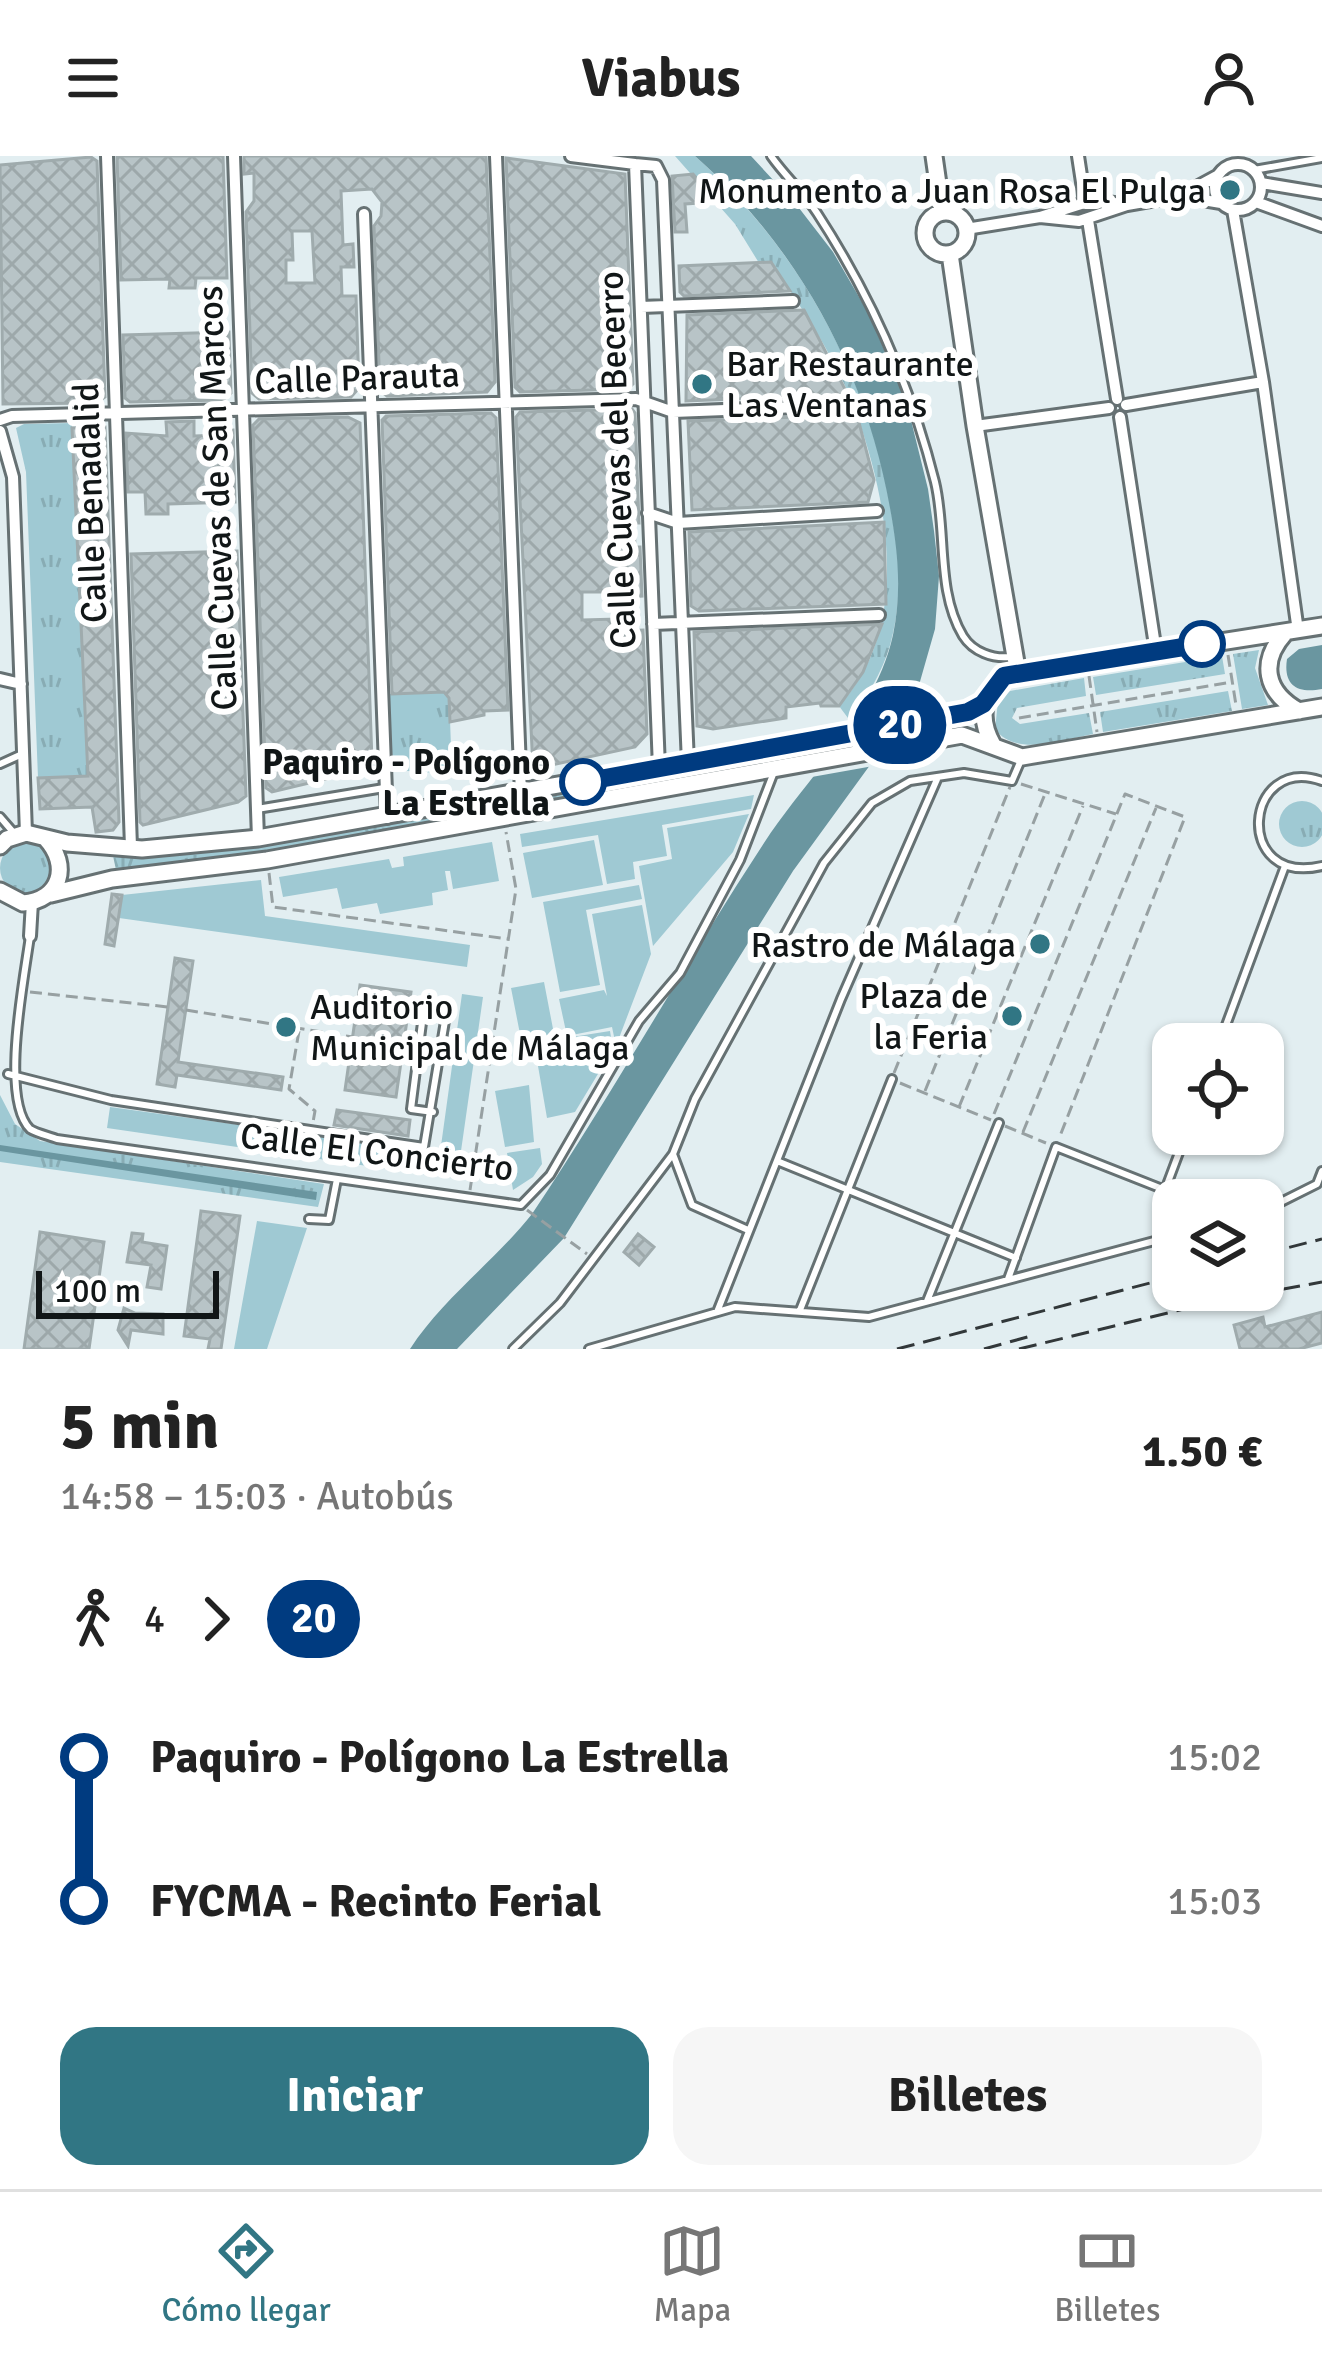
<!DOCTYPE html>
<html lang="es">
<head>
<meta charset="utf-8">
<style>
	body { margin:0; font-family:Signika,sans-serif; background:#f6f6f6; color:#222; height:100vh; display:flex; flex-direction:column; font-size:45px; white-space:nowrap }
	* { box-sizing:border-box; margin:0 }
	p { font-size:39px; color:#767676 }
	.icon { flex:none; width:66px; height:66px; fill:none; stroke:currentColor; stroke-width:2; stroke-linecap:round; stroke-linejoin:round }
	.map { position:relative; height:1193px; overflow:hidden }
	.details { display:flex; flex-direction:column; background:#fff; flex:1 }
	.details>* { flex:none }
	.badge { padding:0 24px; border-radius:39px; font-size:42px; line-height:78px }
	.fabs { position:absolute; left:1152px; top:867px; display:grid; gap:24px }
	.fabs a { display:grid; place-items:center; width:132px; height:132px; border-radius:24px; background:#fff; box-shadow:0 3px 9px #0004; font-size:60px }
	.scale { position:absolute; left:36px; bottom:30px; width:183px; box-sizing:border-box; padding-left:12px; border:6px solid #111617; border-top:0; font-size:33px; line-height:42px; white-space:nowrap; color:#111617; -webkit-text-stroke:9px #fff; paint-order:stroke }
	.map>.badge { position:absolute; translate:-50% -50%; box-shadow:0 0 0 6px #fff }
	.legs { display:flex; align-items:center; gap:18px; height:132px; padding:0 60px; font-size:39px }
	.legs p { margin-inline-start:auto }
	.summary { display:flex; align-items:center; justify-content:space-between; height:204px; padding:0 60px }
	h1 { font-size:66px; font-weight:800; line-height:90px }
	.primary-button { display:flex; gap:24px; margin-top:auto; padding:24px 60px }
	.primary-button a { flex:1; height:138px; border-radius:36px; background:#317684; color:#fff; font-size:48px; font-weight:800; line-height:138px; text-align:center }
	.primary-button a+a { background:#f6f6f6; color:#222 }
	ul { padding:0 60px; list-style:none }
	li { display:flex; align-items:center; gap:42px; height:144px; font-size:45px }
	li i { display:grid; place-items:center; width:18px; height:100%; margin:0 15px; background:currentColor }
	li i::after { content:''; width:30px; height:30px; margin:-15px; border:9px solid; border-radius:50%; background:#fff }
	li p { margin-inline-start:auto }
	li:first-child i { background:linear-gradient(#0000 50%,currentColor 0) }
	li:last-child i { background:linear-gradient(currentColor 50%,#0000 0) }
	header { display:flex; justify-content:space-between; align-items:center; height:156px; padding:0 60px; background:#fff; font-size:54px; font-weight:800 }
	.tabs { display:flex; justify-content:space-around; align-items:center; height:168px; border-top:3px solid #e0e0e0; background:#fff; font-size:33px; color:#767676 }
	.tabs a { display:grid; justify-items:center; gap:6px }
	.tabs .selected { color:#317684 }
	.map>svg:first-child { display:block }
	.grass { fill:url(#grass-tufts) }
	.garden { fill:#9fc9d3 }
	.water { fill:#6a96a0 }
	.pier { fill:#e2eef1 }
	.building { fill:url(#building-cross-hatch); stroke:#9fabad; stroke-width:3; fill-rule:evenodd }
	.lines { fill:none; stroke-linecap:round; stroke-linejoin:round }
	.lane-casing { stroke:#667173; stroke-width:12 }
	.street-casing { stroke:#667173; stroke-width:16 }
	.secondary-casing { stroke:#667173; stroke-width:21 }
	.path { stroke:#97a0a2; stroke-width:3; stroke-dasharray:12 6; stroke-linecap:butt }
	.lane { stroke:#fff; stroke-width:6 }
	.street { stroke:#fff; stroke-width:10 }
	.secondary { stroke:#fff; stroke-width:15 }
	.rail { stroke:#32383a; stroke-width:3; stroke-dasharray:18 9; stroke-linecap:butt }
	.line-1-casing { stroke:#fff; stroke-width:27 }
	.line-1 { stroke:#003b80; stroke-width:18 }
	.poi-dot { fill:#317684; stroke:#fff; stroke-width:4.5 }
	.stop-1-dot { fill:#fff; stroke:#003b80; stroke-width:6 }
	.labels { text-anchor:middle; stroke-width:12; stroke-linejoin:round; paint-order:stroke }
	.poi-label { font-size:36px; fill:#111617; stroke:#fff; text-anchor:end }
	.street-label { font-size:36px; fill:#111617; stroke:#fff }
	.stop-label { font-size:36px; font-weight:bold; fill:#111617; stroke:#fff; text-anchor:end }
</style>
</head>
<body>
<header><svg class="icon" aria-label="menu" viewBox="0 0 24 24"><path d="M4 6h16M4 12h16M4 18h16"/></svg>Viabus<svg class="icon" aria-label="person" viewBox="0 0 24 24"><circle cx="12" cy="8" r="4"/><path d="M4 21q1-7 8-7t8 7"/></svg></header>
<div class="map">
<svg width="1322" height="1193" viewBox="0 0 1322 1193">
	<defs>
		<pattern id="grass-tufts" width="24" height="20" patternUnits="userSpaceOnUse" patternTransform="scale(3)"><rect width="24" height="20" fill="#9fc9d3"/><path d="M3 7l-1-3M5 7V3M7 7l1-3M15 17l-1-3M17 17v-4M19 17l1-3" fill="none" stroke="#88acb4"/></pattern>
		<pattern id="building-cross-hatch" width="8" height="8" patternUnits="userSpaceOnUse" patternTransform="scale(3)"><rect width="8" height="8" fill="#b8c4c7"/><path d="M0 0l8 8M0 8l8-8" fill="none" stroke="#9da8aa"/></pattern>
	</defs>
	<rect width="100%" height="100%" fill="#e2eef1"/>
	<path class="grass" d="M675,0H695C797,91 866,214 890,349C898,392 903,434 893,477C887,508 871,533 855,560L848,562L839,550C911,472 889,350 857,259C838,205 803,154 771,106L759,107L735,68Z
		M72,267L88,620L38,622L26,316L16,272L24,268Z
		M1259,494L1255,512L1268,549L1242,553L1233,498Z
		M1222,500L1225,518L1096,539L1093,521Z
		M1084,522L1086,540L1017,552L1012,562L1020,568L1089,557L1093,578C1060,584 1020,601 995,574L998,545L1010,535Z
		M1228,535L1232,555L1103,576L1100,556Z
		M449,536L452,618L393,614L389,538Z
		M831,588L829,595L513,653L511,645Z
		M1279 668a23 23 0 1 1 46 0a23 23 0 1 1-46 0Z
		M501,647L503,655L269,697L116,714L112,695Z
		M0 712a26 26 0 1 1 52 0a26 26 0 1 1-52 0Z
		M0,939L15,968L40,985L324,1028L318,1051L0,1006Z"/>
	<path class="garden" d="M754,639L751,653L662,669L667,700L633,706L635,723L607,728L598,679L522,691L520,678Z
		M749,658L733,696L653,790L639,710L672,703L667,672Z
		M594,684L603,729L532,742L523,697Z
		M492,686L499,725L453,733L450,715H445L448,734L432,737L433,749L380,758L377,747L342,753L337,732L283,741L279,721L389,703L392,712L404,710L403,701Z
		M261,724L265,760L470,789L467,811L119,762L122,739Z
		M639,729L642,743L586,754L600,829L560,836L543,746Z
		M642,749L651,798L616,890L612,871L567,880L559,843L604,834L607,840L592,758Z
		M544,826L554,878L521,883L511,832Z
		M462,838L483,841L457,1023L107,972L110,951L440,997Z
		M610,875L613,893L575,956L547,962L534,887Z
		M529,929L534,986L505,991L495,935Z
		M540,992L542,1008L533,1021L513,1034L507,997Z
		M257,1065L307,1072L267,1193H234Z"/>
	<path class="water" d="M695,0H751L799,52L833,96L870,160L907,248L928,333L934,375L939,420L935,473L913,550L793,715L564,1082L457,1193H410C443,1142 494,1106 532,1058C613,937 684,809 764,687C807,621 876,558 893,479C902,436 898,395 890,352C866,216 799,92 695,0Z
		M1322,489V533C1297,538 1283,529 1287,503L1299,493Z
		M0,989L317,1036L316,1044L0,995Z"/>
	<path class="pier" d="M920,549L879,609L806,622L848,562Z"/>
	<path class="building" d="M117,0H223L227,122H196L195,132H169L170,123L121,124Z
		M244,0H486L495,226L487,236L387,240L380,235L374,70L381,60L382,46L372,33L341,35L343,89L353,88L354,111H341L342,140H356L359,232L351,241L259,243L252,237L246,56L254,45V17L244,18ZM292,75H312L315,127H286V104H293Z
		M91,1L97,5L105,241L96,247L3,248L0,9Z
		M506,2L625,18L633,228L628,233L520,236L515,231Z
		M693,18L698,24L699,47L685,48L687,76H675L672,20Z
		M771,106L790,135L684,140L680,136L679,110Z
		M804,154L848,239L686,245L687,159Z
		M229,176L231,237L223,244L130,246L125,242L123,179Z
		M632,253L635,257L639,367H634L635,391H640L642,440L630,441L622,436H582V464L617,463V475L643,474L647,578L635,591L533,613L516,261L520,256Z
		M491,257L496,262L508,554L484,555V559L450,566L449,542L444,536L392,538L382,264L386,260Z
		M857,259L874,324L868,346L692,354L688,265Z
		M348,261L360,267L372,605L368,613L272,636L266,632L253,269L259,263Z
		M194,265V280L222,279V274H233L235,346L168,348V358H146L145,336H128L126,277L167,280L166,266Z
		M105,271L119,666L113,674L96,676L92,651L40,653L38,622L88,620L72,272Z
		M884,366L886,448L699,455L691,450L689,376Z
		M237,395L246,640L238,646L143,669L140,666L131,398Z
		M882,468L863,516L839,550H821L820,547L786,551V562L713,573L697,570L694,476Z
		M112,738L122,739L114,790L105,788Z
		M175,802L193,805L178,906L283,921L281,934L177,919L175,931L157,928Z
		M360,829L411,836L396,941L345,934Z
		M337,954L410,964L408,980L334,969Z
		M201,1055L240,1060L221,1193H208L210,1183L184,1180Z
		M40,1076L104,1086L89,1193H24Z
		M132,1077L143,1078L142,1086L167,1090L161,1133L147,1131L151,1109L127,1106Z
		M638,1078L654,1091L639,1109L624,1096Z
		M124,1152L135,1157L163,1158V1178L131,1174L128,1190L118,1174Z
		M1322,1156V1187L1299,1193H1240L1234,1169L1263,1161L1265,1171Z"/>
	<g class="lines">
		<g class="lane-casing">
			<path id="lane" d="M771,0C785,20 804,37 817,57C871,140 911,230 935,326C947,375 936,435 963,480C973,496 993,503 1010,501
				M1254,14L1322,2
				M0,608L20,599
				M1322,625C1244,597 1232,731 1322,710
				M257,653L384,632
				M0,661L13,676
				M30,780C24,824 0,943 30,973C36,977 49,980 57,983L521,1049L550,1019L639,865L680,817L740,704L774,616
				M1219,888L1285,710
				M8,918L111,944L424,991L447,853L424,851L411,953L433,956
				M673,998L692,1049L748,1074
				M777,1005L1016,1102
				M1263,1055L1317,1028L1322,1015
				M309,1063L329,1064L337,1023
				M1008,1123L1056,991L1165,1034L1186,978
				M927,1145L999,967
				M800,1154L892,923
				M717,1156L841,843L938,621
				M513,1193L560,1147L673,998L695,943L824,707L872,647L910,625L964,617L1012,625L1021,604
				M589,1193L735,1151L869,1161L1173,1080"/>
		</g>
		<g class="street-casing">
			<path id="street" d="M107,0L131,691
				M234,0L258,682
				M496,0L521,638
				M571,0L635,8
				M1078,0L1085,46
				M1215 31a23 23 0 1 1 46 0a23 23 0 1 1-46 0Z
				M1261,27L1322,37
				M1182,39L1217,20
				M1256,46L1322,70
				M1233,54L1263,226L1298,475
				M364,58L387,662
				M1040,61L1079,65L1127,49L1179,40L1221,47
				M1088,64L1117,243
				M966,73L1040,61L1094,44L1127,49
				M641,151L793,145
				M1126,249L1263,226
				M1120,261L1156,496
				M0,264L12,260L636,243L673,256L849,249
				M975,270L1109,252
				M0,275L13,321L26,677
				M648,357L678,367L877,355
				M653,468L879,459
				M0,523L21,528
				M659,612L635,8L656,10L663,24L688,607
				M30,780L32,746"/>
		</g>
		<g class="secondary-casing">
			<path id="secondary" d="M934,0L942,56
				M925 77a21 21 0 1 1 42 0a21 21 0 1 1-42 0Z
				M950,98L975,270L1018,518
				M1285,477C1259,506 1265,536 1299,555
				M993,589C978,562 982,542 1004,520L1322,470
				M0,690L7,683L26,677L67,687L142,693L258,682L909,567L968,556L983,548
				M0,735L23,747C61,744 70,709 46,683
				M51,738L112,723L267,704L962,579L1022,601L1322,551"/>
		</g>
		<path class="path" d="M1228,499L1236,549
			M1089,520L1097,576
			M1019,562L1232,526
			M1021,628L1116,658
			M269,717L273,751L508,783
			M30,836L168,851
			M186,854L353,881
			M299,875L289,933L315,955L313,966
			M894,917L1010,631
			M900,927L991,964
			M925,935L1045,638
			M959,951L1083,650
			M994,958L1125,638L1185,661L1060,980
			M1005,970L1046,987
			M1023,976L1156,652
			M470,1034L516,733L506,676
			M527,1054L587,1098"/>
		<use href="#lane" class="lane"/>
		<use href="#street" class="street"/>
		<use href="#secondary" class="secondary"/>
		<path class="rail" d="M1263,1098L1322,1083
			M897,1193L1173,1121
			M984,1193L1031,1180
			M1019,1193L1213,1146L1322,1126"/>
	</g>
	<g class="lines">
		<g class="line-1-casing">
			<path id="line-1" d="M583,626L968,556L983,548L1004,520L1202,488"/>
		</g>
		<use href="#line-1" class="line-1"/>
	</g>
	<g class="poi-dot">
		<circle cx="1230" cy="34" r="12"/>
		<circle cx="702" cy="228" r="12"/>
		<circle cx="1040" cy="788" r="12"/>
		<circle cx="1012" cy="860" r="12"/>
		<circle cx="286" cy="871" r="12"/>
	</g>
	<g class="stop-1-dot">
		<circle cx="1202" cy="488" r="21"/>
		<circle cx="583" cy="626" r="21"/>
	</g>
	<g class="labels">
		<g class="poi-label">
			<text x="1206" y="47">Monumento a Juan Rosa El Pulga</text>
			<text x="726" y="220" text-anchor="start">Bar Restaurante<tspan x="726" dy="41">Las Ventanas</tspan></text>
			<text x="1016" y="801">Rastro de Málaga</text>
			<text x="988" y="852">Plaza de<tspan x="988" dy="41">la Feria</tspan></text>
			<text x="310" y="863" text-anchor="start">Auditorio<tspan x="310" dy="41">Municipal de Málaga</tspan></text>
		</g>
		<g class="street-label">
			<text transform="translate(357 221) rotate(-2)" y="13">Calle Parauta</text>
			<text transform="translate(616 304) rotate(-92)" y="13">Calle Cuevas del Becerro</text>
			<text transform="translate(216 342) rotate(-92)" y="13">Calle Cuevas de San Marcos</text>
			<text transform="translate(89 347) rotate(-92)" y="13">Calle Benadalid</text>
			<text transform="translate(377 995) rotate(7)" y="13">Calle El Concierto</text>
		</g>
		<g class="stop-label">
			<text x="550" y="618">Paquiro - Polígono<tspan x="550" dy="41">La Estrella</tspan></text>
		</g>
	</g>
</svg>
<div class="fabs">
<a><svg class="icon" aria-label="locate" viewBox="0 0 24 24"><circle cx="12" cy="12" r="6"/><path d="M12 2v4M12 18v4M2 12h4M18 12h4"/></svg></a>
<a><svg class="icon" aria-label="layers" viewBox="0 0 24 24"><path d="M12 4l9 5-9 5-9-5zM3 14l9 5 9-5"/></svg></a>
</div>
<div class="scale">100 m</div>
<b class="badge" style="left:900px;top:569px;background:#003b80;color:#fff">20</b>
</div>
<section class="details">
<div class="summary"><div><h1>5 min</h1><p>14:58 – 15:03 · Autobús</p></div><b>1.50 €</b></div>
<div class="legs"><svg class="icon" aria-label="walk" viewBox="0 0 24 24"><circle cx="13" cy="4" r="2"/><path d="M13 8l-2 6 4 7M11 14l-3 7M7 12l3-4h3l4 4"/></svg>4<svg class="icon" aria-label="forward" viewBox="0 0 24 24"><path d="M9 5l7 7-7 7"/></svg><b class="badge" style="background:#003b80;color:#fff">20</b></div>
<ul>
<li><i style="color:#003b80"></i><b>Paquiro - Polígono La Estrella</b><p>15:02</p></li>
<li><i style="color:#003b80"></i><b>FYCMA - Recinto Ferial</b><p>15:03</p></li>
</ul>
<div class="primary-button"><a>Iniciar</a><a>Billetes</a></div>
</section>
<nav class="tabs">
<a class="selected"><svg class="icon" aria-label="directions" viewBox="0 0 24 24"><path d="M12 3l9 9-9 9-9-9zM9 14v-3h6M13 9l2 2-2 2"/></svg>Cómo llegar</a>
<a><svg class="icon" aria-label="map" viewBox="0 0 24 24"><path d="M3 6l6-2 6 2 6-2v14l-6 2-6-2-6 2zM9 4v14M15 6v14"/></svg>Mapa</a>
<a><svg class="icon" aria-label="tickets" viewBox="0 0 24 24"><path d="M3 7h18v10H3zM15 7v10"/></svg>Billetes</a>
</nav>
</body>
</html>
